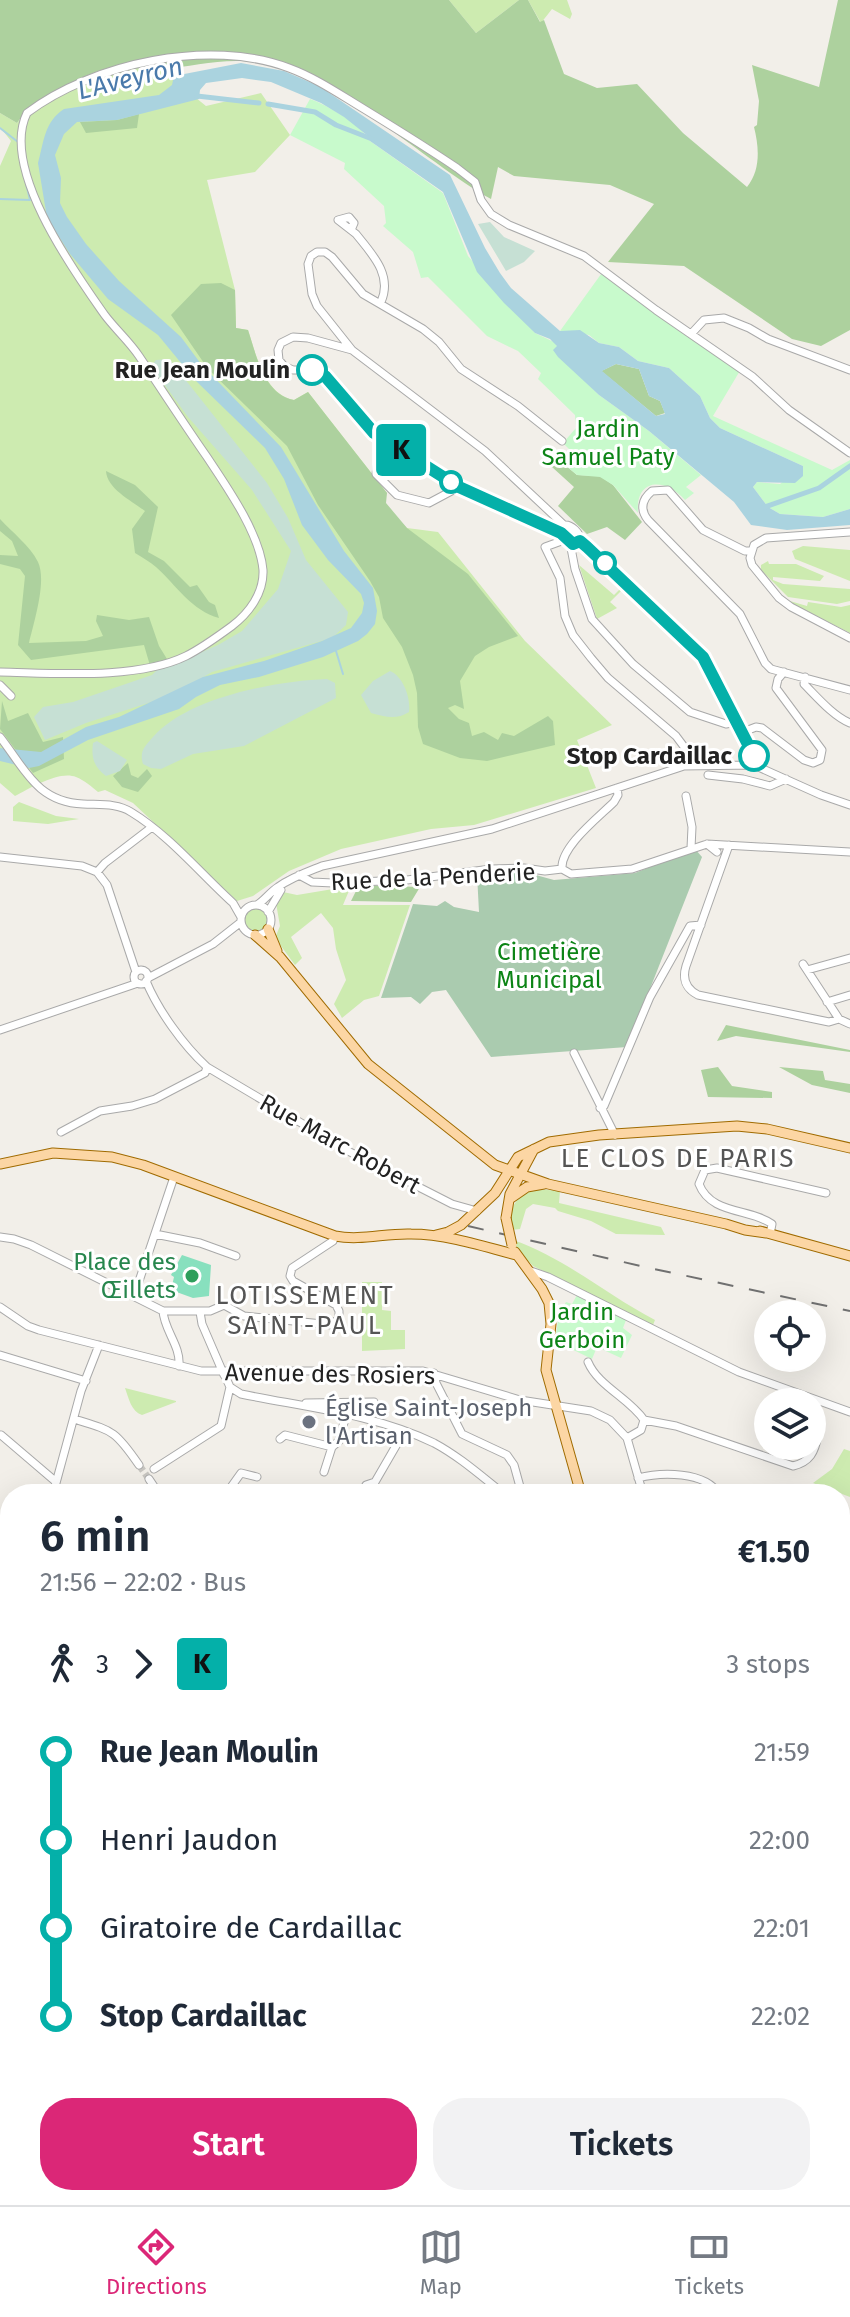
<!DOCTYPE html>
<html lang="en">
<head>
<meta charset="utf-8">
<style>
	body { margin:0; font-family:"Fira Sans",sans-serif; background:#f2f2f3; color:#1f2937; height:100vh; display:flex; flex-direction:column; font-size:30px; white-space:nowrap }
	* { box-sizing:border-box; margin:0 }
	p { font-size:26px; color:#747a83 }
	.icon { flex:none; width:44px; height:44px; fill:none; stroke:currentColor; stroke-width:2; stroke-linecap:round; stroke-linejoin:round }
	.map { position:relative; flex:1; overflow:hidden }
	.panel { position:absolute; left:0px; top:1484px; width:850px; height:722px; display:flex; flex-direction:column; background:#fff; border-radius:32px 32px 0 0; box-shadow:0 8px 32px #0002 }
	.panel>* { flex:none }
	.badge { padding:0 16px; border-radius:6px; font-size:28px; line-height:52px }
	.fabs { position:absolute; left:754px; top:1300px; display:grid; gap:16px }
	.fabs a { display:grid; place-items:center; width:72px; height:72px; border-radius:50%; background:#fff; box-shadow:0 8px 32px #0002; font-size:40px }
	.map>.badge { position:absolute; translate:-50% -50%; box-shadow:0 0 0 4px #fff }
	.legs { display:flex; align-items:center; gap:12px; height:88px; padding:0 40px; font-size:26px }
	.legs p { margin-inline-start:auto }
	.headline { display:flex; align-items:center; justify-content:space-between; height:136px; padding:0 40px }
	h1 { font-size:44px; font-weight:600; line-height:60px }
	.button { display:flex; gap:16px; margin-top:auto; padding:16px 40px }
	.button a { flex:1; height:92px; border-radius:32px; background:#db2777; color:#fff; font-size:32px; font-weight:600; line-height:92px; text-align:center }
	.button a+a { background:#f2f2f3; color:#1f2937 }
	ul { padding:0 40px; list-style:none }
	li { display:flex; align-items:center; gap:28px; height:88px; font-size:30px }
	li i { display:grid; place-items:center; width:12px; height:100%; margin:0 10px; background:currentColor }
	li i::after { content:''; width:20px; height:20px; margin:-10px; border:6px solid; border-radius:50%; background:#fff }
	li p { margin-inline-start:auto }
	li:first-child i { background:linear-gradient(#0000 50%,currentColor 0) }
	li:last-child i { background:linear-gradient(currentColor 50%,#0000 0) }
	.tab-bar { display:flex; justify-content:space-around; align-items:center; height:112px; border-top:2px solid #e0e1e3; background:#fff; font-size:22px; color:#747a83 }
	.tab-bar a { display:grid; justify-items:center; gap:4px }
	.tab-bar .current { color:#db2777 }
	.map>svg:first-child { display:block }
	.grass { fill:#cdebb0 }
	.forest { fill:#add19e }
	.wetland { fill:#c6e0d4 }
	.cemetery { fill:#aacbaf }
	.park { fill:#c8facc }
	.pitch { fill:#88e0be }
	.water { fill:#aad3df; fill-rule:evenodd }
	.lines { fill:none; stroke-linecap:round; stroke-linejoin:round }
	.stream { stroke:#aad3df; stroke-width:2 }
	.canal { stroke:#aad3df; stroke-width:5 }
	.minor-tunnel { stroke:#c8c6c1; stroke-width:7; stroke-dasharray:7 3.5; stroke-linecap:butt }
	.minor-casing { stroke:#a9a9a9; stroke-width:9 }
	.major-casing { stroke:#a06b00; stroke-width:11 }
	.highway-casing { stroke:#dc2a67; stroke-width:12 }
	.minor { stroke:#fff; stroke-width:7 }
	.major { stroke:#fcd6a4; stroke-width:9 }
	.highway { stroke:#e892a2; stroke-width:10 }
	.rail { stroke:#707070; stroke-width:2; stroke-dasharray:16 16; stroke-linecap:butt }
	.major-bridge-casing { stroke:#a06b00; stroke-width:11; stroke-linecap:butt }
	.major-bridge { stroke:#fcd6a4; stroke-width:9 }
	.line-1-casing { stroke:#fff; stroke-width:18 }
	.line-1 { stroke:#04b0a9; stroke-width:12 }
	.stop-1-dot { fill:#fff; stroke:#04b0a9; stroke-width:4 }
	.leisure-dot { fill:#2e9e5b; stroke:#fff; stroke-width:3 }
	.worship-dot { fill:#6b7280; stroke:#fff; stroke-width:3 }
	.labels { text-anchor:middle; stroke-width:6; stroke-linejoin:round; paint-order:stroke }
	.stop-label { font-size:24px; font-weight:bold; fill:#222; stroke:#fff; text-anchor:end }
	.park-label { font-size:24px; fill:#0c8416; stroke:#fff }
	.street-label { font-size:24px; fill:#222; stroke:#fff }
	.leisure-label { font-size:24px; fill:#27864d; stroke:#fff; text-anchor:end }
	.worship-label { font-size:24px; fill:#5b616d; stroke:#fff; text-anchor:start }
	.water-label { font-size:26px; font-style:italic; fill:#4a7aab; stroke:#fff }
	.neighbourhood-label { font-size:26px; letter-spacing:2px; fill:#555; stroke:#fff }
</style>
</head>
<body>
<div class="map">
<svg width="850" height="2205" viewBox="0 0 850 2205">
	<rect width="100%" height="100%" fill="#f2efe9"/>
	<path class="grass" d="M449,0H519L476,33Z
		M528,0H567L572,14L570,19L552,9L541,23Z
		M114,66L160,69L206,106L261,93L290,135L255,172L207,180L235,290L236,328L248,330C256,354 264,394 294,400L308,392L387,493L379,501L407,528L438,532L525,641L612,725L577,740L596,788L474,825L431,829L341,849L289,871L253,896L237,901L133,803L105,790L98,792C92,787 84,780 76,777C60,770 30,788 15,796L0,783V166L11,141L0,127V113L17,123L22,116L72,82Z
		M803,546L850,550V581L795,559L792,551Z
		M768,561L769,564H796L824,576L820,581L773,577V580L783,584L850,589V601L837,604L788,597L761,570V565Z
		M579,565L614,595L620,589L622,590L610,602L617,608L597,619Z
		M783,599L807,606L808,602L841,607L850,605V633Z
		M19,802L56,816L79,819L48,824L13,821V807Z
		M351,886L343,905H410L379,996L364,1000L342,1018L334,1004L346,980L336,949L333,928L321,913L291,937L302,958L295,965L275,938L280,926L276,903L283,892L297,895Z
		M244 920a12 12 0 1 1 24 0a12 12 0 1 1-24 0Z
		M536,1189L560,1191L559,1203L661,1227L665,1235L616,1234L591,1221L558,1211L555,1208L533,1204L526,1209L520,1229L511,1230C507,1209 516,1195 536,1189Z
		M513,1240C565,1258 607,1295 655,1320L653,1325L533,1266L515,1247Z
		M362,1282H382V1310L391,1311V1330H405V1349L362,1351Z
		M125,1388L176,1401V1402L142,1415C131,1411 129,1399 125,1388Z
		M844,1449L850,1451V1497L813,1483L832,1469Z
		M0,1798L10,1805V2007L0,2011Z
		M850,1841V2079L840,2073V1849Z
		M0,2027L10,2056V2196H106L104,2205H0Z"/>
	<path class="forest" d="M0,0H449L476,33L519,0H528L540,22L544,20L564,74L597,88L637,84L683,133L747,187C761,170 759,147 754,127L757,125L759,101L752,65L819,87L838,0H850V330L821,346L792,339L684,266L608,262L654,204L610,185L514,176L498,167L491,199C418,158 328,65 241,61C215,60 188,67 162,69C146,69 128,64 113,67C79,74 50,97 22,116L17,123L0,113Z
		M139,114L137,128L86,133L80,122L117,120Z
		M221,283L235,290L236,328L248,330C256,354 264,395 294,400L308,392L387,493L386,503L407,528L468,574L518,636L489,647L475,656L460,681L464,709L455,705L448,708L459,719L469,723L472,736L484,732L498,740L502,733L514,736L548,716L553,721L555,745L487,761L460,758L423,744L418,727L417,693L413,675L402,647L383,618L379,597L370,581L318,505L287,446L208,369L171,315L201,284Z
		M616,364L639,369L649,396L660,401L665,413L656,416L601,371Z
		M559,460L577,475L600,476L613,485L642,522L625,540L607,527L587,534L558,506L574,487L552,467Z
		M106,471L135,485L158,507L148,552L164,561L190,587L197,585L209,602L215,605L219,618C192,611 176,585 156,567C150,562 142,557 135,553L132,529L145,511C132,501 107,489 106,471Z
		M0,519C12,532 30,546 38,562C47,581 34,622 29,643L86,641L103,636L96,621L97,615L129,620L149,617L159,646L167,659L151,669L144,645L31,660L18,645L25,576L20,569L0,564V555L18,556L12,541L0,531Z
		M2,701L8,721L28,713L43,742L63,737L64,759L33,773L0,729Z
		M128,763L131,775L138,778L147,769L152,776L138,792L122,787L113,776Z
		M359,885L420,887L411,902L351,901Z
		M726,1025L850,1050V1052L736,1036L717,1041Z
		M718,1067L732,1086L772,1092V1098L708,1097L701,1070Z
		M779,1067L823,1071L825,1080L850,1084V1093L812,1085Z"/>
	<path class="wetland" d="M490,222L504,237L535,251L524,262L506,271L478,224Z
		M169,359L267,483L288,518L306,560L348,612L346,625L332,638L212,672L173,695L86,723L45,740L34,717L43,707L73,702L152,675L160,667L177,663L218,645L242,631L278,589L291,551L252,490L188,417L151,366L156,360Z
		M390,671C403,676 411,698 409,712C397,720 385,717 371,713L361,695L373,681Z
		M327,679L335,683L336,698L244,746L193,754L161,769L151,768L143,764C139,751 145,746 153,737C188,697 276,681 327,679Z
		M97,741L127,760L120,771L106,776C94,767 91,758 93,743Z
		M850,1864V1948L840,1970V1869Z"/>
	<path class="cemetery" d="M695,849L702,857L627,1047L491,1057L446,990L432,992L420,1004L411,997L381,998L413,904L437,906L445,901L454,907L479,912L477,874L521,871L554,880L635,873Z"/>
	<path class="park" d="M310,99C327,105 362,125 370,141L443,193L468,256L535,333L554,342L580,376L599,395L649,431L701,475L686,487L694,493L685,500C665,477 635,478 638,513L613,485L600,477L577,475L559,460L569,449L563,443L576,428L575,415L538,379L541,373L518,351L487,336L428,277L421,278L413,252L383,226L386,223L384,206L344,169L345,163L290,135Z
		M604,270L741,369L713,416L832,470L850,460V509L823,517L780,514L768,507L753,487L757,482L780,484L803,466L720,428L710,418L700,396L669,368L638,361L619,347L599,343L589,335L560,331Z
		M577,1295L626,1320L623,1328L632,1335L621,1358L597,1347L592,1359L555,1341L559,1314L566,1302L572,1304Z"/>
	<path class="pitch" d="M182,1255L211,1265L209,1296L193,1298L171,1290L174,1277L171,1275Z"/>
	<path class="water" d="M241,63L284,71L319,86L450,175L485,248L500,273L511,288L560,331L580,330L599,343L619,347L638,361L669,368L700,396L710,418L720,428L803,466V476L795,483L757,482L753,487L768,507L780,514L823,517L850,509V525L787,530L751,525L734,502L649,431L599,395L558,357L553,350L557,346L550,339L535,333L504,303L477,272L443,192L370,141L368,136L344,117L321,103L271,82L242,78L206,83L200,90L199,99L117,120L77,122L64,134L55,155L61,178L60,203L67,217L86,244L119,281L181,337L201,364L281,447L344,551L373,588L377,611L375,624L367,634L358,641L323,657L259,677L220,685L196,697L179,709L88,740L39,766L29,768L0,761V748L41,752L86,727L119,717L203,677L264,661L322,641L351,628L362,613L364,603L361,594L328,560L302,525L284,479L265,448L195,380L158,335L108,299L70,254L47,218L38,163C44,142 44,122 64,109L159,95L172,85L174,76ZM616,364L639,369L649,396L660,401L665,414L656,416L602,371Z"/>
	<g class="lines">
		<path class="stream" d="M0,128L18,142L19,149
			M0,199L30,200L23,171
			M336,651L343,674
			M840,1976L850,1954
			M0,2072L10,2074
			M4,2169L10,2160
			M409,2196L422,2205
			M607,2205L653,2196
			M648,2205L658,2196"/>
		<path class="canal" d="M197,96L259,103
			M268,104L315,112L336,125L372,139
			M762,508L819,488L850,466"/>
		<path class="minor-tunnel" d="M139,1465L149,1479"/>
		<g class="minor-casing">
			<path id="minor" d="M351,230L354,223L349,217L338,220L356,234C372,254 393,275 381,302
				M691,334L704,320L724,318L749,328L768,339L850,370
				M352,350L317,306L312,294L308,264L311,256L317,252H325L332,257L363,294L423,329L439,342L461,369L518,406L562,441
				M392,444L377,467L376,474L397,495L429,503L459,487
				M850,532L766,538L754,545L750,558L752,565L779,598L791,607L850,638
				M561,533L459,487L374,433L325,376L312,370H293L284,366L279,360L278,350L281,343L293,337L308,338L352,350L485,451L564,525
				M567,539L545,547L560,578L565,616L573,635L591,658L608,678L676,736L688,752L697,758L713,759L716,764
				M580,541L573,544L564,536L561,529L564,525C571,524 581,533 580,541L703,657L752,752L754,765
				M573,544L571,548L575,569L592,619L633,664L690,712L726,724L736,722
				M752,551H745L703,530L668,490L652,491C641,500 640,510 648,520L740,614L765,663L771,669L850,690
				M0,672C54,673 137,680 186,656C202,648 217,637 232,626C249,613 264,593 263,570C260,534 227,487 207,457C184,424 162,390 139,356C129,341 115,329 104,314C73,270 0,168 27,113C93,63 210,38 289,68C316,78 339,94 364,109C395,128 426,147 457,168L475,182L481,200L491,214L509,225L584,256L656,310L753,377L789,410L850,453
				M805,677L804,684C817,697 833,716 850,723
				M0,685L11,696
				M743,732L756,727L762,728L804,760L813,763L820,760L822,750L776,688L778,679L784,672
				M0,737C25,769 37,802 83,804C99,805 117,803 131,812C169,835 200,873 233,903L241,917
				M682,766L754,765L821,795L850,805
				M708,775L743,779L770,786L786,779
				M686,796L692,827L691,848
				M707,844L717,852
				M729,845L686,966C682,979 686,989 698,995L829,1022L839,1019L850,1024
				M0,857L82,866L97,872L107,885L136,972
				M562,869C560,847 599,817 614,802L618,795L617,788
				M97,872L105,863L152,827
				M299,875L312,882L333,883L407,880L491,869L524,868L545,871L562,869L571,874L632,869L707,844L850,852
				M257,905C265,900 270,892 278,887C292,877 307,872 322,866L492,829L684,766
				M241 920a15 15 0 1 1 30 0a15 15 0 1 1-30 0Z
				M268,912L281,890
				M803,964L839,1019
				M807,970L850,958
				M134 977a7 7 0 1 1 14 0a7 7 0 1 1-14 0Z
				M148,978L213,944L241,922
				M146,981C158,1010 183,1045 207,1067L350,1152L452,1204L477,1211
				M827,1002L850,995
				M0,1030L138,983
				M574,1053L615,1135
				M600,1108L604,1106L650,997L690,926L701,925
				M61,1132L100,1111L132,1106L155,1099L205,1073L207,1067
				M155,1234L200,1243L236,1256
				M770,1234L772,1224C750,1208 711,1215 699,1184L705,1170L717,1168L826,1193
				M0,1237L14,1239L31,1245L163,1311H210L224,1305L244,1316L332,1325L339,1318V1311L336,1305L293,1281L290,1276L292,1268L333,1241L335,1236
				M528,1270L548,1277L739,1372L850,1412
				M134,1296L174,1177
				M0,1307L28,1326L39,1330L201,1371H423L520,1400L591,1411L610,1420L627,1438L643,1494
				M163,1311C164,1330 181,1346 179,1366
				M200,1312L202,1324L224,1375
				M0,1355L86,1381
				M588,1362C598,1386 629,1398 644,1420
				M434,1373L436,1383L462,1434L507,1455L514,1465L522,1494
				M226,1378L230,1387L241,1394C304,1407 375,1414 434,1443C460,1457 481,1476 504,1494
				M306,1403L374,1402
				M74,1419C113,1431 115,1430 139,1465
				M644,1420L676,1426L793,1466C810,1462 815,1452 818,1435L812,1426
				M1,1435L55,1481L57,1488L70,1494
				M627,1438L641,1430L644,1420
				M280,1439L285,1435L332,1447L339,1441L346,1415
				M154,1469L221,1426L230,1387
				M324,1472L332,1447
				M638,1478C661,1472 705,1471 719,1494
				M149,1479L159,1494
				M362,1493L366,1485L375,1482L404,1432
				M53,1494L81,1391L99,1345
				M117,1494L124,1489
				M226,1494L241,1473L257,1477
				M840,1549L850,1547
				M10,1559L3,1564L4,1569L10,1571
				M0,1587L10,1573
				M0,1615L10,1622
				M840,1655L850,1656
				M0,1674L10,1683
				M843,1702L850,1703
				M0,1734L10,1743
				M840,1824L850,1815
				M0,2015L10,2011
				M840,2153H850
				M840,2165H850
				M501,2196L514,2205
				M764,2196L767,2205
				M201,2205L208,2197L224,2196
				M713,2205L727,2196"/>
		</g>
		<g class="major-casing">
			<path id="major" d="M268,929L277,951
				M255,935L280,957L368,1064L495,1165L548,1184L726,1224L745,1230L766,1233
				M0,1164L53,1153L112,1157L143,1165L335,1236C361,1241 385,1233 411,1234C445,1234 483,1246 516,1255
				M511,1198L527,1187L544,1184
				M506,1218L510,1194L534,1149
				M760,1231L850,1256
				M436,1235L448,1232L461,1225L495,1193L518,1157L549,1142L599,1135L737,1126L767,1129L850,1148
				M515,1252L542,1289L549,1303L551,1324L546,1370L581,1494
				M0,2176L10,2175
				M117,2196C131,2204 150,2205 163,2196
				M110,2205L111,2196"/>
		</g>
		<g class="highway-casing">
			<path id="highway" d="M840,1832L850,1825
				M840,1841L850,1834"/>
		</g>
		<use href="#minor" class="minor"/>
		<use href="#major" class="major"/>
		<use href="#highway" class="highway"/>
		<path class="rail" d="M468,1226L645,1267L850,1311"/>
		<g class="major-bridge-casing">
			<path id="major-bridge" d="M506,1218L512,1245"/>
		</g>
		<use href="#major-bridge" class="major-bridge"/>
	</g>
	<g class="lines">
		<g class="line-1-casing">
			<path id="line-1" d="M312,370L325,376L374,433L459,487L561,533L573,544L580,541L587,547L703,657L754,756"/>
		</g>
		<use href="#line-1" class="line-1"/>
	</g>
	<g class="stop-1-dot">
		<circle cx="312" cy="370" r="14"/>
		<circle cx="451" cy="482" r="10"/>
		<circle cx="605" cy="563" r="10"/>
		<circle cx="754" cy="756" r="14"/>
	</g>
	<circle class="leisure-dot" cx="192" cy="1276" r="8"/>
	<circle class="worship-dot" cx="309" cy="1422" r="8"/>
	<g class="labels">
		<g class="stop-label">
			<text x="290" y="378">Rue Jean Moulin</text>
			<text x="732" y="764">Stop Cardaillac</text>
		</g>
		<g class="park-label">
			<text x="608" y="437">Jardin<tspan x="608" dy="28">Samuel Paty</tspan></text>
			<text x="549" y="960">Cimetière<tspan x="549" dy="28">Municipal</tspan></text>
			<text x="582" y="1320">Jardin<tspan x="582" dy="28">Gerboin</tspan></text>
		</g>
		<g class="street-label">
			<text transform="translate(433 877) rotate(-3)" y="8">Rue de la Penderie</text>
			<text transform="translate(340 1144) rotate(29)" y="8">Rue Marc Robert</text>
			<text transform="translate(330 1374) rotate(1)" y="8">Avenue des Rosiers</text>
		</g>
		<g class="leisure-label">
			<text x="176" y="1270">Place des<tspan x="176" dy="28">Œillets</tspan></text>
		</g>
		<g class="worship-label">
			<text x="325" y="1416">Église Saint-Joseph<tspan x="325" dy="28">l'Artisan</tspan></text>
		</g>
		<g class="water-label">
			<text transform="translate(130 78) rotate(-14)" y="9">L'Aveyron</text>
		</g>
		<g class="neighbourhood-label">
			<text x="678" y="1167">LE CLOS DE PARIS</text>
			<text x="305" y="1304">LOTISSEMENT<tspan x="305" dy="30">SAINT-PAUL</tspan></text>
		</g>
	</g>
</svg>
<div class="fabs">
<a><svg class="icon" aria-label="locate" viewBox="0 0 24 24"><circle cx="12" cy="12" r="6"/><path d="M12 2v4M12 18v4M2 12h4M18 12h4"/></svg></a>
<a><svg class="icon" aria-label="layers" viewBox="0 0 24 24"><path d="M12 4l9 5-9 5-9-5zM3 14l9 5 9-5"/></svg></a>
</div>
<b class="badge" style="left:401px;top:450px;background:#04b0a9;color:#111">K</b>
<section class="panel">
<div class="headline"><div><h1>6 min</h1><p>21:56 – 22:02 · Bus</p></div><b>€1.50</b></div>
<div class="legs"><svg class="icon" aria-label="walk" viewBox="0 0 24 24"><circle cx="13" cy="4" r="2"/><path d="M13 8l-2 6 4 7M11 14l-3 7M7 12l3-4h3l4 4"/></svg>3<svg class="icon" aria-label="forward" viewBox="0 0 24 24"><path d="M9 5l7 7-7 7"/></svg><b class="badge" style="background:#04b0a9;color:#111">K</b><p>3 stops</p></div>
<ul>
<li><i style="color:#04b0a9"></i><b>Rue Jean Moulin</b><p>21:59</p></li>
<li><i style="color:#04b0a9"></i><span>Henri Jaudon</span><p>22:00</p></li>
<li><i style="color:#04b0a9"></i><span>Giratoire de Cardaillac</span><p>22:01</p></li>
<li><i style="color:#04b0a9"></i><b>Stop Cardaillac</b><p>22:02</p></li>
</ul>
<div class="button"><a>Start</a><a>Tickets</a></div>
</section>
</div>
<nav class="tab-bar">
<a class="current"><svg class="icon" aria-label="directions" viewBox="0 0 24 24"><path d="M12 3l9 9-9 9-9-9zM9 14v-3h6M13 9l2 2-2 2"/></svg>Directions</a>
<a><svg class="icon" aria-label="map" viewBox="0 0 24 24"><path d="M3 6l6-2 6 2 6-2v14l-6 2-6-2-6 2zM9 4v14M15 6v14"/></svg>Map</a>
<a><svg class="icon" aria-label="tickets" viewBox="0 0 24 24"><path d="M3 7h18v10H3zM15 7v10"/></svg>Tickets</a>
</nav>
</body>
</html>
